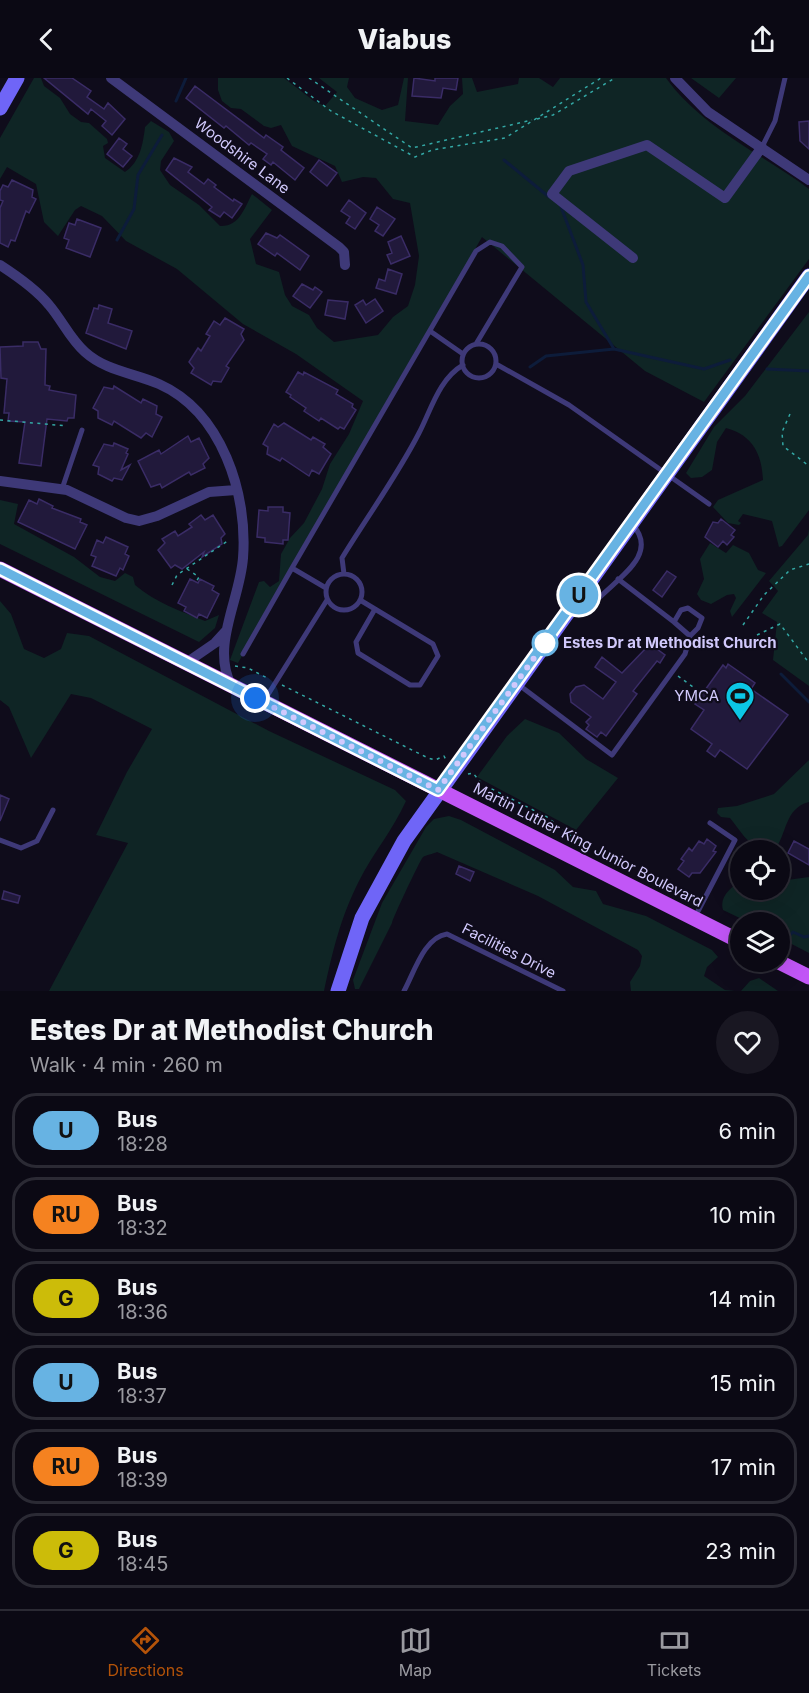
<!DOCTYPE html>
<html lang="en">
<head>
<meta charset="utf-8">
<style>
	body { margin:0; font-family:Inter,sans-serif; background:#191722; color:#f1f3f6; height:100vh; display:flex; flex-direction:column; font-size:22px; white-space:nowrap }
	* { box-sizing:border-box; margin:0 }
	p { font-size:20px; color:#9a9aa0 }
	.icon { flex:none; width:33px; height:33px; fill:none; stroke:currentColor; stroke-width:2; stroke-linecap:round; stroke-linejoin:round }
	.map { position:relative; height:913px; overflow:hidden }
	.details { display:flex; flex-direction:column; background:#0b0914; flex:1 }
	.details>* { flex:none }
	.badge { padding:0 12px; border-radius:20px; font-size:21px; line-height:39px }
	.fabs { position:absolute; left:730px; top:762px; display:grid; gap:12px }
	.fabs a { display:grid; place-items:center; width:60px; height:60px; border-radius:50%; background:#0b0914; box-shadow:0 6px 24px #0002,0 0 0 2px #2b2a34; font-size:30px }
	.you { position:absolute; width:30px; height:30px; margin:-15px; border:4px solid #fff; border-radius:50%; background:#1a73e8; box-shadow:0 0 0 9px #1a73e833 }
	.map>.badge { position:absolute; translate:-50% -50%; box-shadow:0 0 0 3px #fff }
	.round { display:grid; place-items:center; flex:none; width:63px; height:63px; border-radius:32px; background:#191722 }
	.summary { display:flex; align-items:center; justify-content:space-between; height:102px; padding:0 30px }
	h1 { font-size:28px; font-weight:800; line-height:45px }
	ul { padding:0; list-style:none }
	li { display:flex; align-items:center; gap:18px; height:75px; margin:0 12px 9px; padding:0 18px; border:3px solid #2b2a34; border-radius:24px }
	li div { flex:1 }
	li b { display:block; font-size:22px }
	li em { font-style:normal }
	li .badge { min-width:66px; font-weight:700; text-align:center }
	header { display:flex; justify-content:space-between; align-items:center; height:78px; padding:0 30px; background:#0b0914; font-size:27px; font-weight:800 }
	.tab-bar { display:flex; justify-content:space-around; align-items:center; height:84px; border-top:2px solid #2b2a34; background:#0b0914; font-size:16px; color:#9a9aa0 }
	.tab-bar a { display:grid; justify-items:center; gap:3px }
	.tab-bar .on { color:#b45309 }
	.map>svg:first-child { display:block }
	.green { fill:#0f2525 }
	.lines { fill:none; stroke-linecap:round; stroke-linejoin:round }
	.stream { stroke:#0d1c3a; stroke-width:3 }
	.building { fill:#21193b; stroke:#3a2c66; stroke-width:1.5 }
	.path { stroke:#33a7a4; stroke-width:1.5; stroke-dasharray:3 4.5; stroke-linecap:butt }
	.lane { stroke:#3e3978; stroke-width:5 }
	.street { stroke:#3e3978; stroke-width:10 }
	.secondary { stroke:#6f65f7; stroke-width:15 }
	.primary { stroke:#c156f6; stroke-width:15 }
	.line-casing { stroke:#fff; stroke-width:14 }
	.line { stroke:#67b3e3; stroke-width:9 }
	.walk { stroke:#d1c9fc; stroke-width:6; stroke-dasharray:0 10.8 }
	.stop-dot { fill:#fff; stroke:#67b3e3; stroke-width:3 }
	.labels { text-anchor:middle; stroke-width:4.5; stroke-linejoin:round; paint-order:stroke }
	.street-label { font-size:15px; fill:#d1c9fc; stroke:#0f0c1b }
	.stop-label { font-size:15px; font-weight:bold; fill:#d1c9fc; stroke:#0f0c1b; text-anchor:start }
	.poi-label { font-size:15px; fill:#d1c9fc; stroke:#0f0c1b; text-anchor:end }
</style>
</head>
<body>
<header><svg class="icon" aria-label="back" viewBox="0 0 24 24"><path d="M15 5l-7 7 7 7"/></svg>Viabus<svg class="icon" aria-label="share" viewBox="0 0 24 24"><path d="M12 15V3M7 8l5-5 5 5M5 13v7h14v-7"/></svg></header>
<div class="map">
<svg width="809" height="913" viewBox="0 0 809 913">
	<rect width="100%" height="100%" fill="#0f0c1b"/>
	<path class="green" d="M34,0H41L44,8L60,20L70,36L81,44L89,45L107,61L108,65L103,68L105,80L125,94C140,84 143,66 145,49L151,43L169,54L174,63L161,83L160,92L170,107L199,127L220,148C239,149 244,131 252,116L272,132L250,161L256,186L279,194L285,217L292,228L309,237L317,250L334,264L378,257L393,239L408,228L415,207L419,178L410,125L393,121L376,100L363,99L342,104L335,88L292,68L281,47L271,50L264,48L241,31L231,30L222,23L218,12V0H284L314,23L325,28L337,14L319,0H349L347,9L355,20L382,32L398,27L404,0H408L405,43L438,47L450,28L463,16L462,0H472L477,14L518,6L519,0H539L553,9L560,0H666C701,49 762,76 809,111V181L704,324L645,293L482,159L238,585L230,582L259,504L264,503L270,509L279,503L281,476L290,460L304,445L322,411L330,386L349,356L363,323L296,276L243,246L177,191L126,163L102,138L81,128L75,132L58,158L44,144L36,106L7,89L0,101V60Z
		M691,0H736L719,20Z
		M809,234V432L782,468L779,469L772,443L743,436L738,443L741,445L739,447L728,445L713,429L718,422L763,402C762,377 753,357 726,350L717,364L712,392L702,399L691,400L686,395L714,349L745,318Z
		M0,422L18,426L14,446L74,479L100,499L115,503L125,495L133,499L135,507C155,524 180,533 205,543L219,537L215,550L199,564L0,466Z
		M809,451V608L773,582L777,544L762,535L778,513L769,503L808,457Z
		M710,465L726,475L733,467L749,475L758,492L766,495L732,539L730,533L736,520L734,516L727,517L711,526L701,522L697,516L704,501L700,481Z
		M0,523L11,536L24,571L44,580L61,571L67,555L89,558L269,653L395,712L406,723C393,752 373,775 359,803C340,841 333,872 324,913H49L128,765L96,757L127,694L152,651L91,620L71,616L31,680L9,629L0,622Z
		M525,641L559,655L586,681L618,700L576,752L477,699L507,658Z
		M809,682V724C785,730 787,755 775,772C753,776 743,756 730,740L721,739L717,735L718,730L737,728L774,716Z
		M449,738L461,742L555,792L573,809L596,813L603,826L646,838L712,872L718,879L707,889L704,898L725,912L735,913H631L630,904L640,888L642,878L638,872L538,818L437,774C433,776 426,777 423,779C420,782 393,840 392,845L359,911H355L353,902L382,825L426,749L434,741Z
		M809,799V875L780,860V844H748L723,832C719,819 731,809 741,803V812H780V803Z
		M759,900L778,913H741L750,903Z"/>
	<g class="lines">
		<path class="stream" d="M176,23L186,0
			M504,82L549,119
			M561,129L583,187L586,224L614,271
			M117,162L134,131L138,97L162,57
			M530,289L546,278L614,271L704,291L730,282
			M767,291L809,293
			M781,596L809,624
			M789,858L793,854L804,859L809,858"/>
	</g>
	<path class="building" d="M44,0H72L91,13L87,19L104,31L108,25L125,41L112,57L102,48L106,43L91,31L88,36Z
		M414,0L435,3V0H458L456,12L443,10L441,20L412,18Z
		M195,8L264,60L266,57L283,69L281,72L304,90L295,102L273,84L271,87L263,81L267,76L251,65L249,67L226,48L224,50L186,20Z
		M809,43V71L800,63L799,44Z
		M119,60L127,66L123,71L132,78L123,89L107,76Z
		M174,80L192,89L188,94L204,106L208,101L216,107L214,109L233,123L234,121L242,126L232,140L224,134L220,139L209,132L212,129L166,92Z
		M319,82L337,95L327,108L310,94Z
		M12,102L33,112L32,119L36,121L29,135L26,133L15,163L11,162L8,169L0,165V130L3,123L0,122V113L3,107L8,109Z
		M349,122L366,135L355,151L346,145L350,139L341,133Z
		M377,129L395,141L383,158L375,153L379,147L370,141Z
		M77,141L101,150L90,179L66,170L69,162L64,160L69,145L75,147Z
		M266,155L277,160L280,157L309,178L300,192L277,175L275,178L258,166Z
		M401,158L410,178L391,186L387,177L392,175L388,164Z
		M388,191L402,196L396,216L376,210L379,201L385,203Z
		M302,206L313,212L315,209L322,214L310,230L293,218Z
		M375,221L383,233L366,245L355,227L363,222L366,227Z
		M328,222L348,224L345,241L325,237Z
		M99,227L112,231L108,245L132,253L126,271L86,255L94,230L98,231Z
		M225,240L244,251L241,256L244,262L226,288L229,290L221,304L213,303L211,307L191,295L194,290L189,284L198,270L201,273L210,258L206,256L214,243L220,247Z
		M23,264H38L41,271H46L45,307L50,308L49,312L76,317L74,340H68L67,343L47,341L41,388L19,385L25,344L8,343L9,335H4L7,301L1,300L0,269L23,268Z
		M298,294L303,297L304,294L338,312L336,316L353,326L352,329L356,332L344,351L340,349L338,351L321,340L319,343L304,333L306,330L290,319L291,317L286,314Z
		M114,308L141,325L143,321L157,328L156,336L162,339L152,359L146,355L141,360L114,343L112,347L98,340V333L93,330L104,309L113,311Z
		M284,345L311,362L313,359L325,366L323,369L331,376L319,396L312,392L309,398L282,380L280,383L267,376L268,369L263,366L274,346L278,349Z
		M188,358L191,364L199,360L209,380L203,386L205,390L191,397L189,394L162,410L160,406L151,409L138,383L159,372L161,376Z
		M114,365L128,371L126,375L128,376L121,392L130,387L122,402L114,400L112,403L98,396L99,389L93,387L104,366L113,368Z
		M39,421L53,428L52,430L81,441L80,444L87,447L75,471L18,444L29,422L37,426Z
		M268,429H283V434L290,435L288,462H283V466L265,464V460L257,459L259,432L268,433Z
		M201,437L205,442L213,437L225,456L221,460L222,466L202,479L204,474L182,491L175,487L171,490L158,472L165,465L162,461L175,453L178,458L192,449L189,446Z
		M721,441L735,452L731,457L734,459L727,467L723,463L718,469L705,459L713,444L718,445Z
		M106,459L128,469L125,476L129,478L123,492L120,490L116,498L92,488L96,479L91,477L97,462L103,465Z
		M667,493L676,499L662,519L653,512Z
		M190,501L198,505L200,501L214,508L212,512L219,516L207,540L199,536L197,540L184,533L186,529L178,525Z
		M650,566L665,577L660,585L657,583L633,613L637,616L606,658L601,654L597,659L586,651L589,647L586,644L591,639L571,624L570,616L576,609L584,607L603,621L616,604L595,589L602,579L622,595Z
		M728,586L755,605L751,611L788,637L747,691L720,672L715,679L707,673L712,666L691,651L704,632L695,626L723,587L726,590Z
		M0,717L9,721L0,743Z
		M707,761L716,768L713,773L716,774L700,795H692L689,799L678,791L684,783L681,781L689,770L692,773L699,763L704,766Z
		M794,763L809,771V787L788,775Z
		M459,788L474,794L470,803L456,796Z
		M4,813L20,818L18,825L2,821Z"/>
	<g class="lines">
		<path class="path" d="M287,0L331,33L415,79L432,72L505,60L601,0
			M309,0L412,70L532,42
			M537,41L553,37L615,0
			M790,336L782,354L783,368L809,388
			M0,342L67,348
			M187,491L199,499L196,504
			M172,507L177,497L229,462
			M743,547L764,517L790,492L809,486
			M757,557L780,546L809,585
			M235,588L248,590L269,601
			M678,598L697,612
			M282,607L428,680L435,682L444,678L446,682
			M468,696L473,695L482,706L547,739L579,764"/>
		<path class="lane" d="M762,69L775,43L785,0
			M430,253L463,276
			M462 283a17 17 0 1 1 34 0a17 17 0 1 1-34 0Z
			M496,286L569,327L709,426
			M62,411L82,352
			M344,496L342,480C367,439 397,398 419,355C431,332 439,301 463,287
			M326 514a18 18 0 1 1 36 0a18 18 0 1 1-36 0Z
			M618,501L674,544
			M326,510L292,490L476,173L490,164L502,168L522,189L476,266
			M584,518L600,519C621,498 659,475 632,446
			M360,522L433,566L438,578L420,607H410L358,575L356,564L375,531
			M243,576L292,490
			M519,607L612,677L685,576L690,558L698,550L702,540L688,530L681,532L674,544L690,558
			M264,623L327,522
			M0,762L21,770L37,763L53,732
			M695,839L735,762L710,745
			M404,913C414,895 424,859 447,856L563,913"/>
		<path class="street" d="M111,0L339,169L344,174L345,187
			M675,0L708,34L809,102
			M633,180L552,116L569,93L647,67L725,120L762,69
			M0,187C17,198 36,211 49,227C62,242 70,261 85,274C106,293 134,295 159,306C222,334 248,416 243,480C240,522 211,567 231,607
			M0,403L67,412L126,440L139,443L157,438L209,414L236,412
			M186,585L215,565L226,553"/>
		<path class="secondary" d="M0,30L17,0
			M338,913L362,840L404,763L809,198"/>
		<path class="primary" d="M0,491L741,864
			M779,884L809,899"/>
	</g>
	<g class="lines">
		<g class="line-casing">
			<path id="line" d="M0,491L438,712L809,198"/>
		</g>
		<use href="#line" class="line"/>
		<path class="walk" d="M255,620L438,712L545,565"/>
	</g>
	<defs>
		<g id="stadium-pin" transform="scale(1.5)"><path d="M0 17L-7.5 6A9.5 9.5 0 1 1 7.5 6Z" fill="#0cc7e5" stroke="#0f0c1b"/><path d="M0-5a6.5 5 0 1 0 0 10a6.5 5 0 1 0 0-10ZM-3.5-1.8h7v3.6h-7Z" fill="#111"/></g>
	</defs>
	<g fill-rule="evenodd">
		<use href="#stadium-pin" x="740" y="618"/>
	</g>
	<circle class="stop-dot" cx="545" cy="565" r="12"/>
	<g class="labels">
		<g class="street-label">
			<text transform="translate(242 78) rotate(37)" y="5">Woodshire Lane</text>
			<text transform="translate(588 767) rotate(27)" y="5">Martin Luther King Junior Boulevard</text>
			<text transform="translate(509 873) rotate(27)" y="5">Facilities Drive</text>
		</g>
		<g class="stop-label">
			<text x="563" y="570">Estes Dr at Methodist Church</text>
		</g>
		<g class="poi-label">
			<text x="719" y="623">YMCA</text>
		</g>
	</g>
</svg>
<div class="fabs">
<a><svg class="icon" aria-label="locate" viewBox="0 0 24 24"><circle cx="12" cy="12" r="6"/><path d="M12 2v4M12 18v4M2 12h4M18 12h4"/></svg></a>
<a><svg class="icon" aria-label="layers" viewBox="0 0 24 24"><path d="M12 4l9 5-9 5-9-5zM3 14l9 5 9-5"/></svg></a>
</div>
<div class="you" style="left:255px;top:620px"></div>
<b class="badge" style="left:579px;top:517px;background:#67b3e3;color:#111">U</b>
</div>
<section class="details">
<div class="summary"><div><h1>Estes Dr at Methodist Church</h1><p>Walk · 4 min · 260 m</p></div><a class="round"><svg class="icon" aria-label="heart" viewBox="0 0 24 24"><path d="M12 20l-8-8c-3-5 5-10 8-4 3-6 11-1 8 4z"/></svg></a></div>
<ul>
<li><span class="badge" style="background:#67b3e3;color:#111">U</span><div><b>Bus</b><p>18:28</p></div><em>6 min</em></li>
<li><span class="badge" style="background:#f58220;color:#111">RU</span><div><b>Bus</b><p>18:32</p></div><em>10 min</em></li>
<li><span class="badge" style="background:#ccbc09;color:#111">G</span><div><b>Bus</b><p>18:36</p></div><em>14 min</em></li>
<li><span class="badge" style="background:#67b3e3;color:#111">U</span><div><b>Bus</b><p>18:37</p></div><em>15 min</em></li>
<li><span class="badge" style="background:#f58220;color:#111">RU</span><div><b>Bus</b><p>18:39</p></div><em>17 min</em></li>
<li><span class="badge" style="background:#ccbc09;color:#111">G</span><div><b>Bus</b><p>18:45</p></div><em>23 min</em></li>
</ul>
</section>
<nav class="tab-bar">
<a class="on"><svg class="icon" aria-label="directions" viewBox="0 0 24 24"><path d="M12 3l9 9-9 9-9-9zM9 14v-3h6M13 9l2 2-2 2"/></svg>Directions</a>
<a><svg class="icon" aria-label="map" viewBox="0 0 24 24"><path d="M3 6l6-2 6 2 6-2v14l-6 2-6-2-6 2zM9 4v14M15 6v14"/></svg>Map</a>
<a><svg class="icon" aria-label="tickets" viewBox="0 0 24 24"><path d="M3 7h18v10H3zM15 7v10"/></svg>Tickets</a>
</nav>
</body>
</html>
